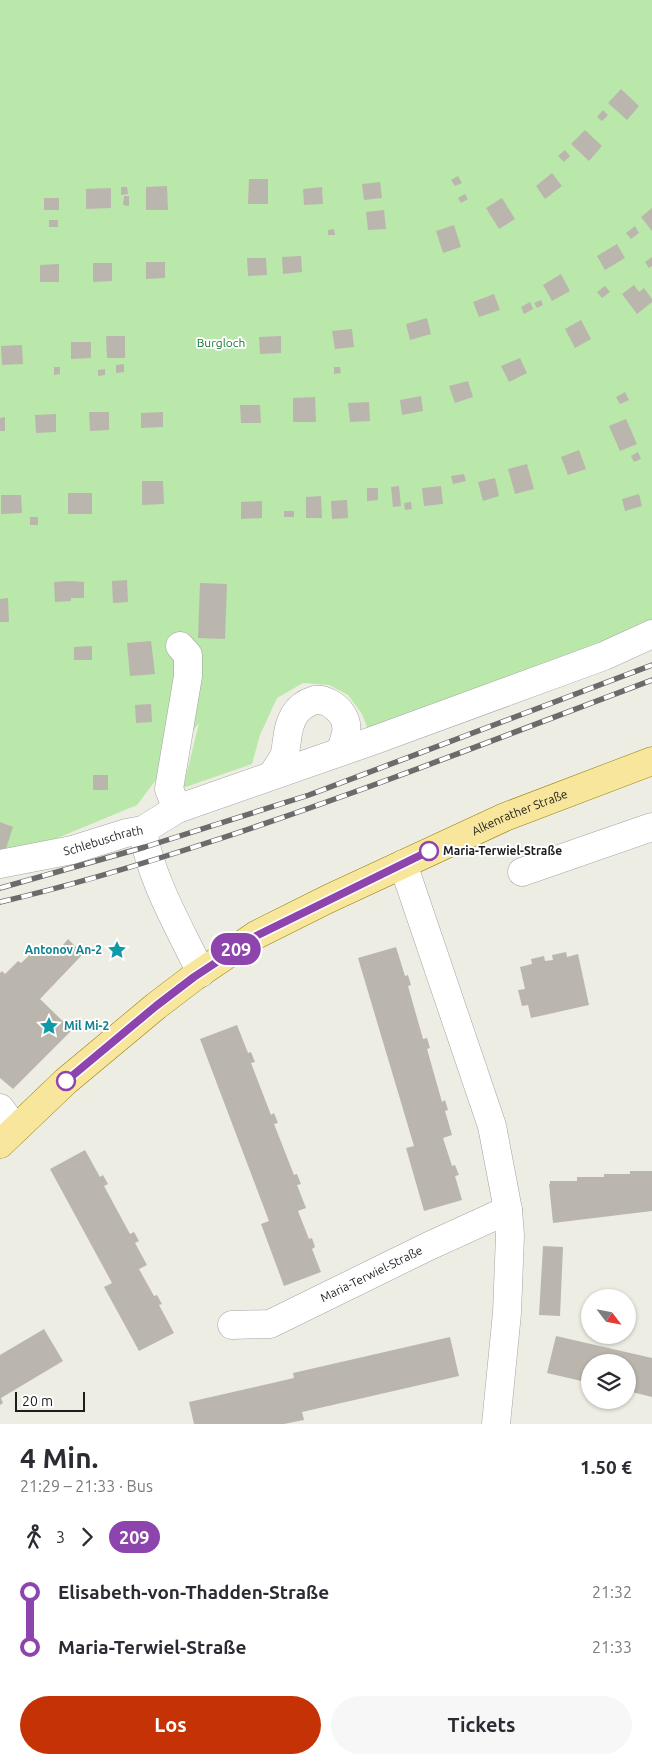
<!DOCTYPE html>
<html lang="de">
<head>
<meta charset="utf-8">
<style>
	body { margin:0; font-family:Ubuntu,sans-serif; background:#f7f7f7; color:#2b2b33; height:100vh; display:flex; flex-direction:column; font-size:19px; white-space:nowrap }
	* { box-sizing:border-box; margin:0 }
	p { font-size:16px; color:#7c7c81 }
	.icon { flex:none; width:28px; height:28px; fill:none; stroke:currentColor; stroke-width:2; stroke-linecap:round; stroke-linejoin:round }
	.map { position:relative; height:1424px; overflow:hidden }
	.details { display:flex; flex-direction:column; background:#fff; flex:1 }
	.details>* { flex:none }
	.badge { padding:0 10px; border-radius:16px; font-size:18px; line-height:32px }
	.needle { width:32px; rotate:122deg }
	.controls { position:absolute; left:581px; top:1289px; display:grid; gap:10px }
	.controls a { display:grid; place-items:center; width:55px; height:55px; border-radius:50%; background:#fff; box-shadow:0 1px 4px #0004; font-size:25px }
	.scale { position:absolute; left:15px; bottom:12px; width:70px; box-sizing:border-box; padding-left:5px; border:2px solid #1d1d1d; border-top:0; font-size:14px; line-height:18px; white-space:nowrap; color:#1d1d1d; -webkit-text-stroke:4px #fff; paint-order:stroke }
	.map>.badge { position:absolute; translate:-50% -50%; box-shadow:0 0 0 2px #fff }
	.legs { display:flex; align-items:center; gap:8px; height:55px; padding:0 20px; font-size:16px }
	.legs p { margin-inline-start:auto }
	.headline { display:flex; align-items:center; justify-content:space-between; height:85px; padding:0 20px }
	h1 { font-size:28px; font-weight:600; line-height:38px }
	.button { display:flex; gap:10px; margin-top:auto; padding:10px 20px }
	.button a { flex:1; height:58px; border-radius:30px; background:#c43206; color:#fff; font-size:20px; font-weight:600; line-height:58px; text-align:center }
	.button a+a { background:#f7f7f7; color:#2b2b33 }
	ul { padding:0 20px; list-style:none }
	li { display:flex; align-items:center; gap:18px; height:55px; font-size:19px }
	li i { display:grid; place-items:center; width:8px; height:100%; margin:0 6px; background:currentColor }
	li i::after { content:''; width:12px; height:12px; margin:-6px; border:4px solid; border-radius:50%; background:#fff }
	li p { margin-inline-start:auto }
	li:first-child i { background:linear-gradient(#0000 50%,currentColor 0) }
	li:last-child i { background:linear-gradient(currentColor 50%,#0000 0) }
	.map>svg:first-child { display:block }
	.grass { fill:#bae7aa }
	.building { fill:#bab6ad }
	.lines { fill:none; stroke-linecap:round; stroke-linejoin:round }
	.minor-casing { stroke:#a4a4a4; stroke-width:29 }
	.major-casing { stroke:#918305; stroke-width:29 }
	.minor { stroke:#fff; stroke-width:28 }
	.major { stroke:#f9e69d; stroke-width:28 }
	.rail-casing { stroke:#6b6b6b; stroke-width:5.5 }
	.rail { stroke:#fff; stroke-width:4; stroke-dasharray:11; stroke-linecap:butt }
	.line-1-casing { stroke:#fff; stroke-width:11 }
	.line-1 { stroke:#8e44ad; stroke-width:8 }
	.stop-1-dot { fill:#fff; stroke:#8e44ad; stroke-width:2.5 }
	.labels { text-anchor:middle; stroke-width:4; stroke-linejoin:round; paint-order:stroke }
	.park-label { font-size:12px; fill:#0f7730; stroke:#fff }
	.street-label { font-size:12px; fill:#1d1d1d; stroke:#fff }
	.stop-label { font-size:12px; font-weight:bold; fill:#1d1d1d; stroke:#fff; text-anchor:start }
	.culture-label { font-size:12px; font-weight:bold; fill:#0d838f; stroke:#fff; text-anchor:end }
</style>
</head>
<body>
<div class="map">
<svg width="652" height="1424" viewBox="0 0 652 1424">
	<rect width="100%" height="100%" fill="#eeede3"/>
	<path class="grass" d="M0,0H652V626L370,735L362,714L348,695L329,685L303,683L277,698L260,735L252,764L183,788L199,723L137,805L43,844L0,858Z"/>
	<path class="building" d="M621,89L639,106L627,120L608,103Z
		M603,110L608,115L602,121L597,117Z
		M585,130L602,146L589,161L571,144Z
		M565,150L570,156L564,162L558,156Z
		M552,173L562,186L545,199L536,186Z
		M458,176L462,183L455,186L451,180Z
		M249,179H268V204H248Z
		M380,182L382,198L364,200L362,184Z
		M167,186L168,210H146V187Z
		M121,187H127L128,194L121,195Z
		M322,187L323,204L304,205L303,189Z
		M111,188V208L86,209V189Z
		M465,194L468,199L461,203L458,198Z
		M124,196H129V206L123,205Z
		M44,198H59V210H44Z
		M502,198L515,219L499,229L486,208Z
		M652,208V231L641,217Z
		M384,210L386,229L368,230L366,212Z
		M49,220H58V227H49Z
		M454,225L461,247L443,253L436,231Z
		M635,226L639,233L631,239L626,233Z
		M334,229L335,235H328V230Z
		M617,244L625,258L605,270L597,256Z
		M301,256L302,272L283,274L282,257Z
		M652,257V266L649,268L645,262Z
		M247,258H266L267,275L248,276Z
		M146,262H165V278L146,279Z
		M93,263H112V281L93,282Z
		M59,264V282H40V265Z
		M561,274L570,291L552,301L543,285Z
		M634,285L639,292L644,288L652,299V302L637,314L622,294Z
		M605,286L610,292L602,298L597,292Z
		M494,294L500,310L479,317L473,302Z
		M541,300L543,305L537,308L534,303Z
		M530,302L533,309L524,314L521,307Z
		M427,318L431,334L410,340L406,324Z
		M581,320L591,339L575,348L565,329Z
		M352,329L354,347L335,349L332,331Z
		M106,336H125V358H107Z
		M281,336V353L260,354L259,337Z
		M71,342H91V358L71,359Z
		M22,345L23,364L2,365L1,346Z
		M520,358L527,373L509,382L501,366Z
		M124,364V372L116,373V365Z
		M54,367H60V374L54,375Z
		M334,367H340L341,373L334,374Z
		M105,369V375L98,376V370Z
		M468,381L473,397L455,403L449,386Z
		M625,392L629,400L620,404L616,397Z
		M421,396L423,411L402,415L400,400Z
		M315,397L316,422H293V398Z
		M369,402L370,421L350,422L348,403Z
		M240,405H260L261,423H241Z
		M89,412H109V430L90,431Z
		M163,412V427L141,428V413Z
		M56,414V432L36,433L35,415Z
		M5,417V431H0V418Z
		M626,419L637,444L620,451L609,426Z
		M579,450L586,469L568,475L561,457Z
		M638,452L641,459L634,462L631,456Z
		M527,464L534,489L515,494L508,469Z
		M464,474L466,481L453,484L451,476Z
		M495,478L499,496L483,501L478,482Z
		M142,481H163L164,504L142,505Z
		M399,486L401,506L393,507L391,487Z
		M441,486L443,504L424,506L422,488Z
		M367,488H378V500L367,501Z
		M68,493H92V514H68Z
		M639,494L642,506L625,511L622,499Z
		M1,495H21L22,513L1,514Z
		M321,496L322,518H306V497Z
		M347,500L348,518L332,519L331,501Z
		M262,501V518L241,519V502Z
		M411,502L412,509L405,510L404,503Z
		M284,511H294V517H284Z
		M30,517H38V525H30Z
		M127,580L128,602L113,603L112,581Z
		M70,581L84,582V598H71V601L55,602L54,582Z
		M200,583L227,584L225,639L198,638Z
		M8,598L9,622H0V599Z
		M151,641L155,674L130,676L127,643Z
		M92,646V660H74V647Z
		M151,704L152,722L136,723L135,705Z
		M93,775H108V790H93Z
		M0,822L13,827L4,855L0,854Z
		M68,939L83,954L40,999L72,1030L13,1089L0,1078V973L2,971L5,974L18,961L21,963L34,951L40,956L51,945L58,951Z
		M396,947L405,976L408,975L411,985L408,986L423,1039L427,1038L430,1048L427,1049L442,1102L445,1100L448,1110L445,1111L452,1135L443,1138L452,1166L455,1165L459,1175L455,1176L462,1200L424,1211L406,1148L414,1146L358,958Z
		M566,952L567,957L578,954L589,1005L531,1018L528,1005L522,1006L518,990L525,989L520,967L532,964L531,959L544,956L545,961L553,960L552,955Z
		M237,1025L248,1053L251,1052L255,1062L251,1063L271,1115L274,1113L278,1123L274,1124L294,1175L297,1174L301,1184L297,1185L306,1208L298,1211L309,1239L312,1238L315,1247L312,1249L321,1272L284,1286L261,1224L269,1221L200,1039Z
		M85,1150L100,1177L103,1175L108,1184L104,1186L130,1234L134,1232L139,1241L135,1243L147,1265L139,1269L154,1296L157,1295L162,1304L159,1305L174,1333L139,1351L104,1287L112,1283L50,1169Z
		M630,1171H652V1211L553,1223L549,1184H550V1181H577V1177H604V1174H630Z
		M543,1246L563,1247L560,1316L539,1315Z
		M44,1329L63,1361L1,1398L3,1403L0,1405V1355Z
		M556,1336L652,1358V1397L628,1391V1362H590V1383L547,1373Z
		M450,1337L459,1376L302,1412L304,1420L284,1424H194L189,1402L294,1378L293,1373Z"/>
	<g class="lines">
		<g class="minor-casing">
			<g id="minor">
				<path d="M272,775C276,769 281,762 284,756C286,751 286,745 287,740C289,721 295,706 315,700C324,698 336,706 341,713C351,726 345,738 340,752"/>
				<path d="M177,809L169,789L188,676V655L180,646"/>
				<path d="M143,830C150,879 180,928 201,973"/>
				<path id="s1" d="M0,864L72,850L126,833L143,830L177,809L372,741L604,656L652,634"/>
				<path d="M403,864L492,1126L508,1210L510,1235L507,1313L496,1424"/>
				<path d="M522,872L652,827"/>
				<path d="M0,1108L15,1129"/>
				<path id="s2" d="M232,1325L270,1324L429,1246L508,1210"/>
			</g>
		</g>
		<g class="major-casing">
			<g id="major">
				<path id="s3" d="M0,1144L66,1081L156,1006L194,977L256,935L328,899L505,817L652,761"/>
			</g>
		</g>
		<use href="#minor" class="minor"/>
		<use href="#major" class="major"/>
		<g class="rail-casing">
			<path id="rail" d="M0,888L145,847L309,795L652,665
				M0,902C75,885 149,862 222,838C367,790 509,734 652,680"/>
		</g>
		<use href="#rail" class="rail"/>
	</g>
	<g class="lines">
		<g class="line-1-casing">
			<path id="line-1" d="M66,1081L156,1006L194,977L256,936L429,851"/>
		</g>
		<use href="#line-1" class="line-1"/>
	</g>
	<defs>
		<g id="sight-bare" transform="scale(1.5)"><path d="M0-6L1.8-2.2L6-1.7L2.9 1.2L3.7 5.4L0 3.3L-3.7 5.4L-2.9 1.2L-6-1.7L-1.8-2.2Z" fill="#0f9aa8" stroke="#fff" stroke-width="2.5" paint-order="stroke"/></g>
	</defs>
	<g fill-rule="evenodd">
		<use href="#sight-bare" x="117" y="950"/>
		<use href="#sight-bare" x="49" y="1026"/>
	</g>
	<g class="stop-1-dot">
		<circle cx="429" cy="851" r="9"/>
		<circle cx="66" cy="1081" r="9"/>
	</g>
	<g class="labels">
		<g class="park-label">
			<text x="221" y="347">Burgloch</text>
		</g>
		<g class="street-label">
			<text dy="4" stroke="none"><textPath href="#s3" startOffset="622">Alkenrather Straße</textPath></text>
			<text dy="4" stroke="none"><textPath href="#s1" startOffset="106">Schlebuschrath</textPath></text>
			<text dy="4" stroke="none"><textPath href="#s2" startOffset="151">Maria-Terwiel-Straße</textPath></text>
		</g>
		<g class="stop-label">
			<text x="443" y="855">Maria-Terwiel-Straße</text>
		</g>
		<g class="culture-label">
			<text x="102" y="954">Antonov An-2</text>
			<text x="64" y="1030" text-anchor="start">Mil Mi-2</text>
		</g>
	</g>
</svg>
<div class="controls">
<a><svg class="needle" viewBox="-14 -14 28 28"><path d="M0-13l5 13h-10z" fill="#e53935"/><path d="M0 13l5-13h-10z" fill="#7c7c81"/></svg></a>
<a><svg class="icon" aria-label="layers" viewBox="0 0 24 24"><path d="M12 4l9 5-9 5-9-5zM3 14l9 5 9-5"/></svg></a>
</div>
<div class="scale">20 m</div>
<b class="badge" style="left:236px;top:949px;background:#8e44ad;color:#fff">209</b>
</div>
<section class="details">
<div class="headline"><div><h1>4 Min.</h1><p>21:29 – 21:33 · Bus</p></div><b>1.50 €</b></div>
<div class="legs"><svg class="icon" aria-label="walk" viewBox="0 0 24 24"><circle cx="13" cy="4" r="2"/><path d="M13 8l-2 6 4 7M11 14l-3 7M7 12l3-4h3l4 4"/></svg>3<svg class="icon" aria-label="forward" viewBox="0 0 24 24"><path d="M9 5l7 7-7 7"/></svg><b class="badge" style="background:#8e44ad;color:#fff">209</b></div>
<ul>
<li><i style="color:#8e44ad"></i><b>Elisabeth-von-Thadden-Straße</b><p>21:32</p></li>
<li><i style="color:#8e44ad"></i><b>Maria-Terwiel-Straße</b><p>21:33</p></li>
</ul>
<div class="button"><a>Los</a><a>Tickets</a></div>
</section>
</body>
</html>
